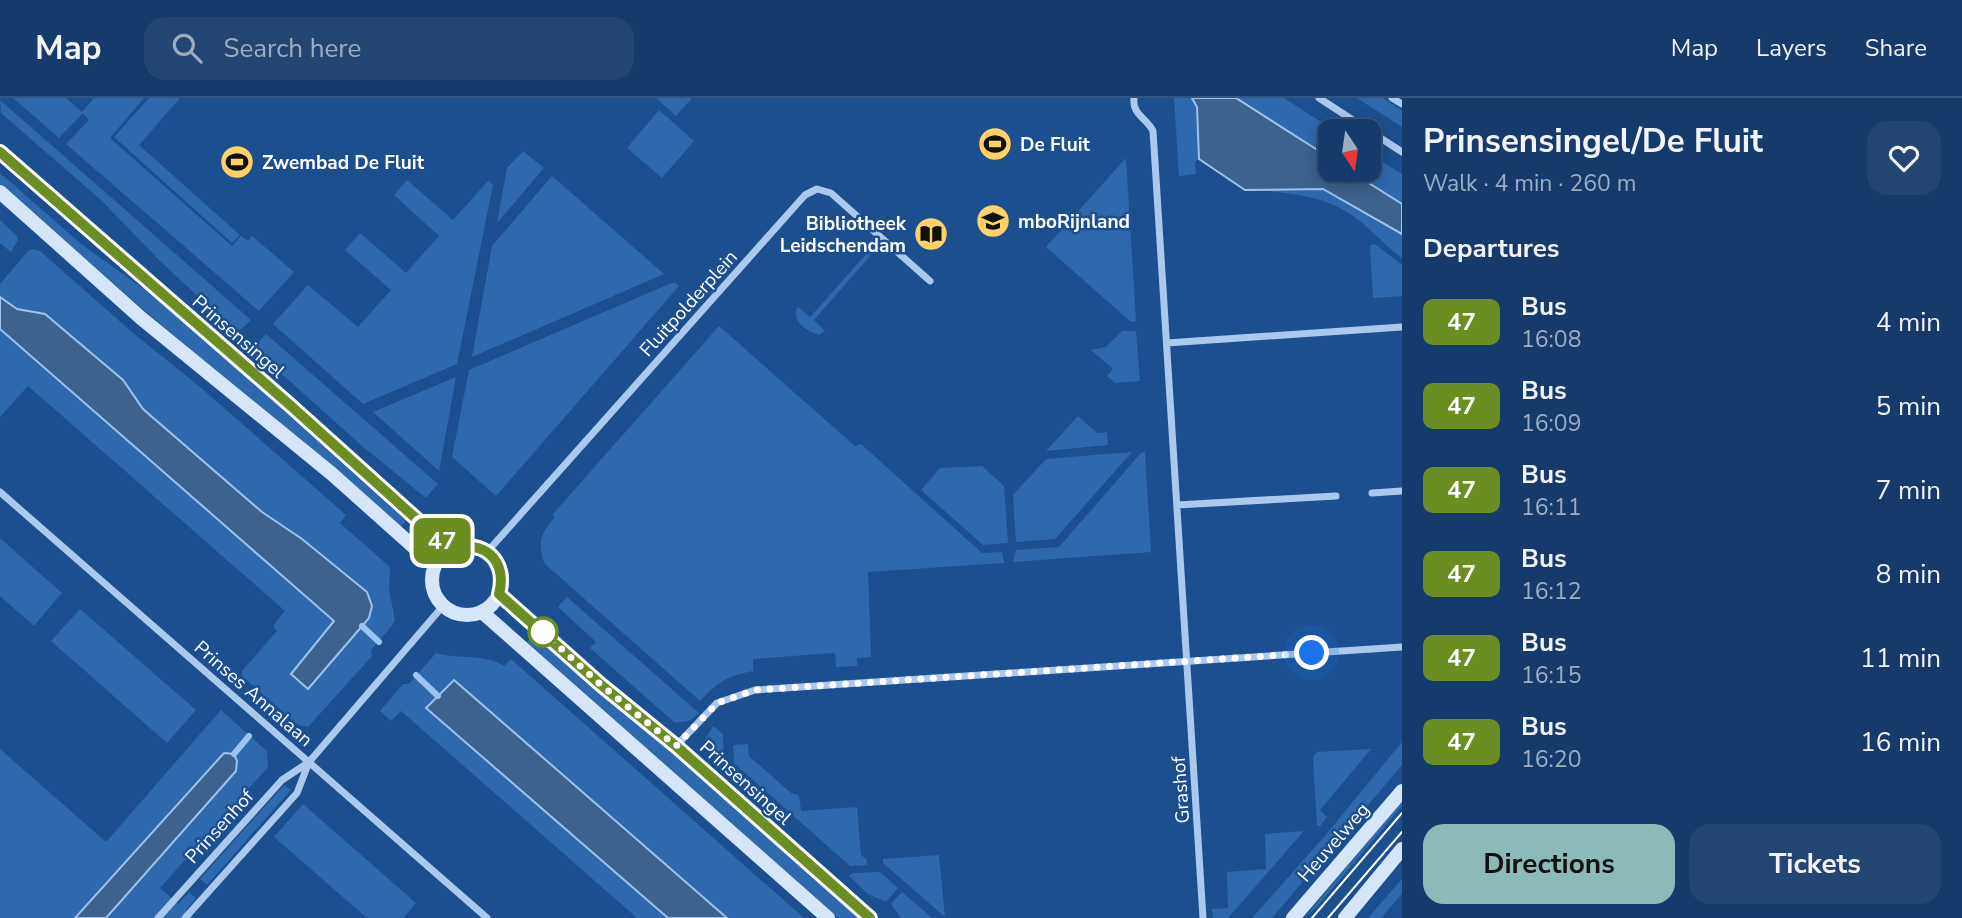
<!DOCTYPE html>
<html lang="en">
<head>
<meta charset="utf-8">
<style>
	body { margin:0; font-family:"Nunito Sans",sans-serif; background:#214673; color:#f1f3f6; height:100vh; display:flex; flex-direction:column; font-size:26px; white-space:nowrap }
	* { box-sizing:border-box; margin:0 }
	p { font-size:23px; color:#9dadc1 }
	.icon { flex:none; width:38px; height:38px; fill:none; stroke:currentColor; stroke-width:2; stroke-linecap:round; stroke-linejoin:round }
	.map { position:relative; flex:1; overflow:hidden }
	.side { display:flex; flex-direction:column; background:#143b6b; width:560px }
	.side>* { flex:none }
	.badge { padding:0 14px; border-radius:10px; font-size:24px; line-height:46px }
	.needle { width:46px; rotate:167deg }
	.tools { position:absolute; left:1318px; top:21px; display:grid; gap:14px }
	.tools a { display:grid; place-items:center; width:63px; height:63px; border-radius:14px; background:#143b6b; box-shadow:0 4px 18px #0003,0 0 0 2px #33557e; font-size:35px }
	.you { position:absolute; width:35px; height:35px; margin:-18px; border:5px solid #fff; border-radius:50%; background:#1a73e8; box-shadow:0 0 0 10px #1a73e833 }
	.map>.badge { position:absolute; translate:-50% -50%; box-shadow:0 0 0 4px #fff }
	h2 { padding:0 21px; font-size:26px; line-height:63px }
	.round { display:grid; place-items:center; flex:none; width:74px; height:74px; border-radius:21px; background:#214673 }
	.headline { display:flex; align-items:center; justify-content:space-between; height:119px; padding:0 21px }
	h1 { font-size:33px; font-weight:700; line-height:52px }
	.cta { display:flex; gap:14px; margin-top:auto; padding:14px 21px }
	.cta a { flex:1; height:80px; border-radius:21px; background:#8bbbb9; color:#111; font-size:28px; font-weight:700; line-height:80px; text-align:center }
	.cta a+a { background:#214673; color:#f1f3f6 }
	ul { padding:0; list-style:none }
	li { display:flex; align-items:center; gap:21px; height:84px; padding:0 21px }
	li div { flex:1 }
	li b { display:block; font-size:26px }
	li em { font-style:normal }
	li .badge { min-width:77px; font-weight:700; text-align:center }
	header { display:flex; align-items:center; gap:42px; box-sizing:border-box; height:98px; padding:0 35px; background:#143b6b; border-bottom:2px solid #33557e }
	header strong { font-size:33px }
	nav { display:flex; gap:38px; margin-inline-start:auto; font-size:24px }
	.search { width:490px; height:63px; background:#214673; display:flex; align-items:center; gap:18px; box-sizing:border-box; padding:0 24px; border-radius:21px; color:#9dadc1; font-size:26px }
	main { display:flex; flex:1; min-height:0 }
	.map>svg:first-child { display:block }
	.green { fill:#2e69ad; fill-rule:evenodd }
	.water { fill:#3c6290; stroke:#9cc4f0; stroke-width:2 }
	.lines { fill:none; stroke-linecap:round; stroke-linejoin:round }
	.stream { stroke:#9cc4f0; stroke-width:6 }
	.street { stroke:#a9c9ee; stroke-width:7 }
	.secondary { stroke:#d6e6fa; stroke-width:14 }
	.tram { stroke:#fff; stroke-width:2 }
	.line-casing { stroke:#fff; stroke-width:16 }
	.line { stroke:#6b8e23; stroke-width:10 }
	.walk { stroke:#fff; stroke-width:7; stroke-dasharray:0 12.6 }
	.stop-dot { fill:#fff; stroke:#6b8e23; stroke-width:3.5 }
	.labels { text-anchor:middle; stroke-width:5; stroke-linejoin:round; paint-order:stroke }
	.poi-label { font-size:19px; font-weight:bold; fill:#fff; stroke:#1b4f8f; text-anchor:start }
	.street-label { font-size:19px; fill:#fff; stroke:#1b4f8f }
</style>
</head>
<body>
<header>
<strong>Map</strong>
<div class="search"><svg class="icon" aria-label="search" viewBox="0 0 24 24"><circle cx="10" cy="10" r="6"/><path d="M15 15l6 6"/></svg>Search here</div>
<nav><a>Map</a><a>Layers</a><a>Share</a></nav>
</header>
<main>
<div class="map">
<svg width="1402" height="820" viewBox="0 0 1402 820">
	<rect width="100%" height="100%" fill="#1b4f8f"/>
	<path class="green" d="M13,0H66L82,14L94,0H144L110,40L232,148L241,138L248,143L252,138L294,174L259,213L66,46L89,22L83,15L59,40Z
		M149,0H180L139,47L240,137L232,145L114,39Z
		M656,0H692L676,18Z
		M1174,0H1192L1197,9L1199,61L1195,64L1196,76L1179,78Z
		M1236,0H1284L1335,33H1330V60Z
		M1357,0H1383L1402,13V29Z
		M0,2L251,222L237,235L160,163L102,103L1,15Z
		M659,12L694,43L662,80L627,50Z
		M523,53L544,70L497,125L507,70Z
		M1369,55L1402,76V106L1348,72H1368Z
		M1126,60L1136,223L1131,224L1046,149Z
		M0,75L80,145L170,210L406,423L400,430C266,316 132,203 0,87Z
		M552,78L664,176L472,259L492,148Z
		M407,82L453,122L488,83L493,87L457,266L363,306L273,226L308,187L358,229L391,192L345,152L360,135L406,175L439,138L394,97Z
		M1323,91L1402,136V160C1385,148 1372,132 1356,120C1327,98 1294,96 1260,92Z
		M0,122L16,137L18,142L11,154L0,145Z
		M1375,146L1402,167V198L1373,200L1370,147Z
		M34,151L40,153L133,235L199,288L346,417L340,425L390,469L389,491L395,522L391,529L371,552L372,558L308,629L298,627L242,578V573L277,533L273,528L285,513L28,288L0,319V231L334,523L291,576L362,528L302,441L262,414L143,311L123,282L45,216L17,211L0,199V186L29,152Z
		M869,153L872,156L814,222L825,233L819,237C807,234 790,222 798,209L810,219Z
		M674,184L679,188L496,398L452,359L469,272Z
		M719,228L855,348L861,346L982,455L1002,454L1004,465L868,474L871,559L857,560V568L836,569L835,555L753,561V573C727,578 718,584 700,603L545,466C537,446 540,436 554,420L553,416Z
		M1122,233H1136L1140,283L1115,285L1107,278L1113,271L1091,252L1106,249Z
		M266,236L438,386L426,400L362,348L253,250Z
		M456,279L439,373L373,314Z
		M1078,318L1097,335L1107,334L1108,347L1046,353Z
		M1132,354L1055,441L1016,444L1013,397L1046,361Z
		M1145,354L1151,454L1013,464L1016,452L1059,449L1141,355Z
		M982,368L1004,388L1008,445L983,447L921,392L940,370Z
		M0,440L62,495L34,528L0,498Z
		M567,499L699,615C692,623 684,625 674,624L590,550L596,544L558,509Z
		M80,511L196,612L167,645L51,543Z
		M534,535L630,617L860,820H838L527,544Z
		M436,555C458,562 485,555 504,568L511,561L804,820H727L453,582L427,610L668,820H637L401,613L391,623L380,613L403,586H409Z
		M221,612L267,653L268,669L160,790L178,806L189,794L196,800L186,812L194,820H0V651L106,744ZM224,655L234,656L128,762Z
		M713,628L723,636L724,668L705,651L704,643Z
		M1402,644V667L1272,820H1252L1324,739Z
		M748,646L749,658L791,695L799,697L801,713L857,709L861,757L867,762V767L850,768L734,665L733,647Z
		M1371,651L1320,712L1327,719L1320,728H1317L1313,659L1317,654Z
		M284,687L291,692L207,787L200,781Z
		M1402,703V708L1317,809L1304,820Z
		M303,706L416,805L403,820H367L274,739Z
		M1304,733L1228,820H1213L1212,811L1228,810L1227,774L1266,771L1265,736Z
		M939,757L945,819L883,765V761Z
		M880,774L898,790L886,804L868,796L849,778L853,775Z
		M1402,781V796L1381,820H1368Z
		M902,794L932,820H901L891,806Z"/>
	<path class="water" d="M1192,0H1236L1330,60V72H1348L1402,106V136L1323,91L1245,92L1199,61L1197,9Z
		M0,199L17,211L45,216L123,282L143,311L262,414L302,441L367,494L372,508L369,520L308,591L291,576L334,523L0,231Z
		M454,582L727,820H668L426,610Z
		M224,655L234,656L237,663L236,673L106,820H75Z"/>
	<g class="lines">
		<path class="stream" d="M362,528L379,544
			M416,577L438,598
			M234,656L249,638"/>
		<path class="street" d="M1134,0C1132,17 1147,20 1153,33L1203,820
			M1319,0L1402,54
			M1392,0L1402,6
			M1167,245L1402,229
			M0,394L487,820
			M1372,395L1402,393
			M1177,407L1336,398
			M487,454L805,97L817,91L831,95L930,183
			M676,648L717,605L755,592L1402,549
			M158,820L282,682L309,664L443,508
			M185,820L297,695L309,664"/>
		<path class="secondary" d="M0,54L291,308L451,452
			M0,94L141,220L332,376L435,468
			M432 482a35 35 0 1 1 70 0a35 35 0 1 1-70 0Z
			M499,496L600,586L676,648L870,820
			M482,514L828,820
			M1293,820L1402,693
			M1345,820L1402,751"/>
		<path class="tram" d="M1312,820L1402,715
			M1328,820L1402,734"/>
	</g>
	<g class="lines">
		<g class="line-casing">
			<path id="line" d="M0,54L291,308L451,452C484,440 508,463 499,496L600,586L676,648L870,820"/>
		</g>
		<use href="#line" class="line"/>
		<path class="walk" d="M543,534L600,586L676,648L717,605L755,592L1312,555"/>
	</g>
	<defs>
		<g id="stadium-disc" transform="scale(1.75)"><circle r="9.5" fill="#ffd166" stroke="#1b4f8f"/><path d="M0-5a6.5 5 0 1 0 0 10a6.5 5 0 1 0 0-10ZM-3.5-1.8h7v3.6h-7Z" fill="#111"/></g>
		<g id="university-disc" transform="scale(1.75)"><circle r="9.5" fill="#ffd166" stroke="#1b4f8f"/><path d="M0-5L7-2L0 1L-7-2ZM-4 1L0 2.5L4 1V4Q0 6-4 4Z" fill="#111"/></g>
		<g id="library-disc" transform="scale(1.75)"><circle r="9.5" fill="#ffd166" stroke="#1b4f8f"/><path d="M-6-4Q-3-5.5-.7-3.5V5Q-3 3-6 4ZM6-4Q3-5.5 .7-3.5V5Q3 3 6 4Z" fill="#111"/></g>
	</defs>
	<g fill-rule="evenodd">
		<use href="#stadium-disc" x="995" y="46"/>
		<use href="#stadium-disc" x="237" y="64"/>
		<use href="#university-disc" x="993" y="123"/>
		<use href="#library-disc" x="931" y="136"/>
	</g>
	<circle class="stop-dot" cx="543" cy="534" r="14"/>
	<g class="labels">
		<g class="poi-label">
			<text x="1020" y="53">De Fluit</text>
			<text x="262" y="71">Zwembad De Fluit</text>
			<text x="1018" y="130">mboRijnland</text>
			<text x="906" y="132" text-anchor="end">Bibliotheek<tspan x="906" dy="22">Leidschendam</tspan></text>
		</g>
		<g class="street-label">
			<text transform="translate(688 205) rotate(-48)" y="7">Fluitpolderplein</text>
			<text transform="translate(239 238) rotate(41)" y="7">Prinsensingel</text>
			<text transform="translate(254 595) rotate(41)" y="7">Prinses Annalaan</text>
			<text transform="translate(746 684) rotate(42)" y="7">Prinsensingel</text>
			<text transform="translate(1180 692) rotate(-94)" y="7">Grashof</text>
			<text transform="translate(219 728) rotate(-48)" y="7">Prinsenhof</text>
			<text transform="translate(1333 744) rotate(-49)" y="7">Heuvelweg</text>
		</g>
	</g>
</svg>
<div class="tools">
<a><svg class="needle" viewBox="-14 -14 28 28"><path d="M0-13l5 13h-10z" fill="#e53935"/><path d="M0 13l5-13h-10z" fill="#9dadc1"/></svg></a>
</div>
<div class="you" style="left:1312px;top:555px"></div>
<b class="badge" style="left:442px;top:443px;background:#6b8e23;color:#fff">47</b>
</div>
<section class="side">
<div class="headline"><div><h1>Prinsensingel/De Fluit</h1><p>Walk · 4 min · 260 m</p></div><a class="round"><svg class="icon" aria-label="heart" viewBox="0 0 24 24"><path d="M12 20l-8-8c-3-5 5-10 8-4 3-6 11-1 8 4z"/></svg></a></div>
<h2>Departures</h2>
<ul>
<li><span class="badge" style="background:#6b8e23;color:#fff">47</span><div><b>Bus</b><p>16:08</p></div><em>4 min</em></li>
<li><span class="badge" style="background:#6b8e23;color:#fff">47</span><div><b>Bus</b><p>16:09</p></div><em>5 min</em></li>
<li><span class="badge" style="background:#6b8e23;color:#fff">47</span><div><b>Bus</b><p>16:11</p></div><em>7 min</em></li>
<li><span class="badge" style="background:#6b8e23;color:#fff">47</span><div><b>Bus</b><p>16:12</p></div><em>8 min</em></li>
<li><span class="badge" style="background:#6b8e23;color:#fff">47</span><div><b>Bus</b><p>16:15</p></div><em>11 min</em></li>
<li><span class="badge" style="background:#6b8e23;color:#fff">47</span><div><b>Bus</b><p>16:20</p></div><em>16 min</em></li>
</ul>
<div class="cta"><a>Directions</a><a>Tickets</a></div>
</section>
</main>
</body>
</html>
